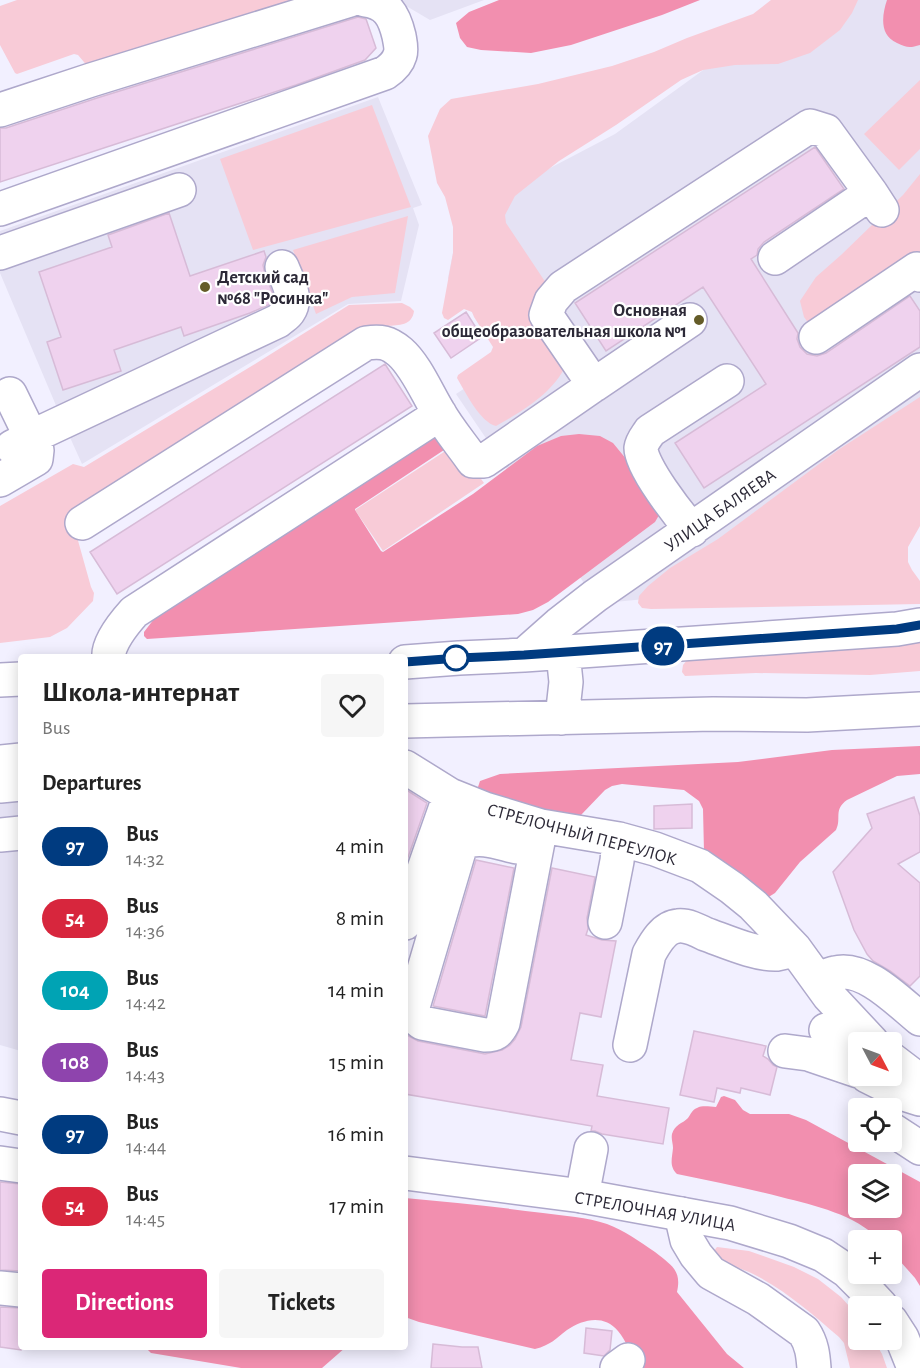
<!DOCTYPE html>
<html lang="en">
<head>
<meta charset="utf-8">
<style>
	body { margin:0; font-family:"Alegreya Sans",sans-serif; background:#f6f6f6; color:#222; height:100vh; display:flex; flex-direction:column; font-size:22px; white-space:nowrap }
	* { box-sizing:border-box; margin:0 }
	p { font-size:20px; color:#767676 }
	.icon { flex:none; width:33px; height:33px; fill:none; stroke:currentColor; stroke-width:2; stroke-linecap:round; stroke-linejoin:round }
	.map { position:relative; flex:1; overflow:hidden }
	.drawer { position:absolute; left:18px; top:654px; width:390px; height:696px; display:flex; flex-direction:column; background:#fff; border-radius:6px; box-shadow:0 3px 15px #0003 }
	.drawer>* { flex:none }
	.badge { padding:0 12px; border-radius:20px; font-size:21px; line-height:39px }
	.needle { width:39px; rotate:131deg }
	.tools { position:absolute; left:848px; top:1032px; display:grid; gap:12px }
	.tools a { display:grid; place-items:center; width:54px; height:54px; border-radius:6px; background:#fff; box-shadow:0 3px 15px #0003; font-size:30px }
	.map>.badge { position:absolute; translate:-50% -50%; box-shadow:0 0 0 3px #fff }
	h2 { padding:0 24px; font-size:22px; line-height:54px }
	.round { display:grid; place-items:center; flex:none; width:63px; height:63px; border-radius:6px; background:#f6f6f6 }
	.overview { display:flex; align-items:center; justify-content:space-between; height:102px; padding:0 24px }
	h1 { font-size:28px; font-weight:700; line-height:45px }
	.button { display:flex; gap:12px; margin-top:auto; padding:12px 24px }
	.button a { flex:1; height:69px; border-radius:6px; background:#db2777; color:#fff; font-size:24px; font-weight:700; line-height:69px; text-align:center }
	.button a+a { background:#f6f6f6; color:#222 }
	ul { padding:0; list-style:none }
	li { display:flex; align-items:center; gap:18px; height:72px; padding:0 24px }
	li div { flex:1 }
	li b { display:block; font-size:22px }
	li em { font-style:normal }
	li .badge { min-width:66px; font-weight:700; text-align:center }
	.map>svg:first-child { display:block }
	.built { fill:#e5e2f4 }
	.green { fill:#f8cbd7 }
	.forest { fill:#f28faf; fill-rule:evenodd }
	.building { fill:#efd2ee; stroke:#d7bbd7; stroke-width:1.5 }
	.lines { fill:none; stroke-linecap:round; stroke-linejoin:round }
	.minor-casing { stroke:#aea8cb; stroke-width:36 }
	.major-casing { stroke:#aea8cb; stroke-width:36 }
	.minor { stroke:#fff; stroke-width:33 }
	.major { stroke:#fff; stroke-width:33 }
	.line-casing { stroke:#fff; stroke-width:14 }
	.line { stroke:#003b80; stroke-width:9 }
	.poi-dot { fill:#645c28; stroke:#fff; stroke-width:2 }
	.stop-dot { fill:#fff; stroke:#003b80; stroke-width:3 }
	.labels { text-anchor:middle; stroke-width:4.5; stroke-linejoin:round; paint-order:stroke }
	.poi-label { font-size:18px; font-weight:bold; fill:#2c2937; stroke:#fff; text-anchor:start }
	.street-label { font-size:18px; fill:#2c2937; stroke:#fff }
</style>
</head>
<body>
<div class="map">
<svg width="920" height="1368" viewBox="0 0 920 1368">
	<rect width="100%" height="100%" fill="#f2f0ff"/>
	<path class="built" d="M396,0H484L430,20Z
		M800,0H920V505L779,586L604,603L586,586L456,394L506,361L448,278L456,238L531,178L615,134Z
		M378,97L422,205L413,208L419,225L401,301L348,304L82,464L63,422L0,273V231Z
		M21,791V1051L0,1045V793Z"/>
	<path class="green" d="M17,0H303L89,68L78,55L74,54L17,74L15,73L0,45V6Z
		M771,0H858L852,13L840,30L810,53L778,64L735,65L703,70L681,80L616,125L559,161L515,196L505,215L506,223L546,283L564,369C550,395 521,412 496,426C480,422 466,393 457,378L458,375L491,352L493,347L474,317L472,312L464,309L448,320L444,318L442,313L453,253V227L445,197L437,183L428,136L440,109L451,99L538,84L612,66L654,52L687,38L753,14Z
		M920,80V149L899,170L864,134Z
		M372,105L411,207L253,250L220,159Z
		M920,174V266L812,328L804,317L800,301L816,277L841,255L903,195Z
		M408,216L395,293L352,297L316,314L293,250Z
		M402,303L410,307L414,311C412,326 399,325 387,326C382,326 377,328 373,330L77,537L91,587L94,593L93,601L67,628L50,637L0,643V506L73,464L84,467L255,364L349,305Z
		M920,397V526L908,547V562L912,570L920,581V604L651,609L642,608L638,603L639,596L648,586L670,568L718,539L838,450Z
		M450,448L466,458L484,483L383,551L355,510Z
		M920,638V671L870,675L756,673L685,676L682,672L683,665L688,659Z
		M717,1247L749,1251L794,1267L818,1279L841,1297L858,1316V1340H874L882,1354L887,1368H850L844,1343L839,1337C811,1313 783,1288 749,1272C737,1267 721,1263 713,1252Z"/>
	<path class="forest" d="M499,0H700L662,15L571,45L531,53L481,50L467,47L460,38L456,23L469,12Z
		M887,0H920V45C910,48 907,48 897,43C879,35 882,15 887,0Z
		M436,431L447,448L355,509V510L381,551L383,552L473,494L537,446L561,436L579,434L600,436L613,443L659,499L662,510L655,522L548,602L533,610L518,614L147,639L144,636V632L154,619L217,573Z
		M920,746V774L897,776L847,800C833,810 842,818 836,830L800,862L775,893L767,898L704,852L703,809L699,801L684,790L622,784L612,786L605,790L581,815L569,820L477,790L480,781L500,774L738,762L832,750Z
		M724,1096L735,1100L743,1110L750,1114H789L806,1120L920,1182V1286L915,1278L891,1251V1240H880C854,1214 816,1206 781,1197C746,1188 712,1181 677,1174C669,1166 672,1159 673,1148C673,1143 671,1139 672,1134C675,1124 682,1124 688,1118C691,1114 692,1110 697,1108C703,1105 710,1107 716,1107L721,1097ZM891,1174V1208H858V1174Z
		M405,1198C451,1202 497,1207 543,1213C564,1216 587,1217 607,1224C625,1231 639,1241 655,1252C671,1265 682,1270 677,1292L727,1354L744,1368H638C632,1357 626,1340 618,1331C604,1314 583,1319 567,1330C555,1339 551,1345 535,1349L419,1322L405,1317Z
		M145,1347H346L322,1368H241L151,1353Z"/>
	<path class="building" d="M358,17L366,19L376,48L365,60L296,85L0,182V128H6L97,98Z
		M815,147L844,189L764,242L758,249L757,255L751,259L798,333L797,339L800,347L807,354L817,356L826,353L910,296L920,311V347L704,488L675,443L766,384L703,287L606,351L575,303Z
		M169,213L190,276L264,251L266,257L263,265L265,274L273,294V301L268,305L250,313L184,336L181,327L114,350L121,371L63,390L47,342L61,337L39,272L112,247L108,235Z
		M466,312L482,337L451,358L434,333Z
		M385,364L412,406L117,594L90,552Z
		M405,789L427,803L405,866Z
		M914,797L920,816V852L898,864L920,883V976L910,986L890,971L873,961L867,954L854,930L833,872L872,828L867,814Z
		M692,804V828L654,829V806Z
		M476,860L514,868L485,1016L433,1006Z
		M552,868L595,877L587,918L588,929L586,935L602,940L616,941L601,1017L580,1013L571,1060L603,1065L597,1096L669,1108L663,1144L602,1134L595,1131H591L592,1126L405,1094V1034L418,1041L485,1054L502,1050L510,1045L515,1039L521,1027Z
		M694,1031L766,1046L763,1056L768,1059L773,1065L777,1067L770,1095L741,1088L740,1093L717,1088L714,1102L680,1095Z
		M0,1182L21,1184V1271L0,1270Z
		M0,1307L21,1308V1350L0,1347Z
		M586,1328L612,1331L610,1350L604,1356L584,1353Z
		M433,1344L462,1347H478L482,1368H431Z"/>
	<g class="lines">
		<g class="minor-casing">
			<path id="minor" d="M0,110L91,80L350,0
				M0,209L385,73C391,69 398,62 400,55C402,49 400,42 399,36C394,15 387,3 365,0
				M0,253L179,190
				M775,258L871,193
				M816,337L917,269L920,275
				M594,385L690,320
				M10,394L31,437L12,447
				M0,480L36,459L37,450L31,437L278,321C281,318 287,315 289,311C298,298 287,280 282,267
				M82,523L366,343C381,341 388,342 400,352C416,366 427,393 438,411C448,429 462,445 473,461H484L594,385L546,315L551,301L563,287L810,126L826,131L871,193L882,210
				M692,530C679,515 641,467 641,448C642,441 647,436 650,431L727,381
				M524,655L559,624L595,596L920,370
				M109,657C107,644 125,622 134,612L440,414
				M405,662L459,658L524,655L897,629L920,625
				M0,680L21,679
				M562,718L566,682L563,653
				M405,721L713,714L807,715L920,709
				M0,762L21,760
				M405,767L450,795L485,809L541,826L619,839L655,849L700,866L732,888L753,905L795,949L829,996L872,1042
				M0,786L21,784
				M467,824L412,1010L413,1016L422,1023L485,1035C495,1035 498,1033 503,1023L541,826
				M0,835L21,833
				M462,842C483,836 496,842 517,847
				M605,922L617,861L619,839
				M405,923L450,795
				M818,980C823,978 829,974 835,973C864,965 899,1002 920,1019
				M826,1030L841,1038L858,1044
				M630,1045L649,954C655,943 664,927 678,926C687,925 697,930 705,934C725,941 756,955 777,954C783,953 790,951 795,949
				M785,1051L808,1054L858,1071
				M891,1059L920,1081
				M867,1076L901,1093L920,1099
				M891,1129L920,1148
				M0,1163L21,1166
				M582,1196L591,1149
				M681,1214L687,1240L696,1255L711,1273L758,1299L804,1332C812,1344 813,1355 814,1368
				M0,1288L21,1290
				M617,1368L628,1360"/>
		</g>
		<g class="major-casing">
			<path id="major" d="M0,1114L21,1118
				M405,1173L582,1196L730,1223L789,1241L823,1255L847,1271L868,1292L881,1306
				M891,1321L902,1338L914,1368"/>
		</g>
		<use href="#minor" class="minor"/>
		<use href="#major" class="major"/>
	</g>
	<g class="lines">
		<g class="line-casing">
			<path id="line" d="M405,662L459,658L524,655L897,629L920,625"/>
		</g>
		<use href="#line" class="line"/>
	</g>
	<g class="poi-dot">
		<circle cx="205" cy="287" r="6"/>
		<circle cx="699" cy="320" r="6"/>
	</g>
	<circle class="stop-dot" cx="456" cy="658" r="12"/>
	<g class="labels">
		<g class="poi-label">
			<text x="217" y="283">Детский сад<tspan x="217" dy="21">№68 "Росинка"</tspan></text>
			<text x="687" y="316" text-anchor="end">Основная<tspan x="687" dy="21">общеобразовательная школа №1</tspan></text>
		</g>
		<g class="street-label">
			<text transform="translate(720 510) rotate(-35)" y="6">УЛИЦА БАЛЯЕВА</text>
			<text transform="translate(582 834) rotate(15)" y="6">СТРЕЛОЧНЫЙ ПЕРЕУЛОК</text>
			<text transform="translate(655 1211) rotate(10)" y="6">СТРЕЛОЧНАЯ УЛИЦА</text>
		</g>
	</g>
</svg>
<div class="tools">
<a><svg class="needle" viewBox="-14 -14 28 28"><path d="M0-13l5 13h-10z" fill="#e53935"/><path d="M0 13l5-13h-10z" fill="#767676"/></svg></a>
<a><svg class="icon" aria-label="locate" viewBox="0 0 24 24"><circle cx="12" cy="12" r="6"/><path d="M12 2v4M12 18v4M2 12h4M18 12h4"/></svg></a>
<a><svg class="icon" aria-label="layers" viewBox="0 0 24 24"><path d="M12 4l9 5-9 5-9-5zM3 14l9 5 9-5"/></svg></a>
<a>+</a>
<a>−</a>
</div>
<b class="badge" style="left:663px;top:646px;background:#003b80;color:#fff">97</b>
<section class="drawer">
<div class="overview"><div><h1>Школа-интернат</h1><p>Bus</p></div><a class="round"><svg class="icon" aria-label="heart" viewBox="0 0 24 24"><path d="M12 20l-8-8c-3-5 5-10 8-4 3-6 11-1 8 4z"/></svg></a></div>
<h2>Departures</h2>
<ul>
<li><span class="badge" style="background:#003b80;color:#fff">97</span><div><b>Bus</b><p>14:32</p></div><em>4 min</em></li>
<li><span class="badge" style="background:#d7263d;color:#fff">54</span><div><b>Bus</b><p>14:36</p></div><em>8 min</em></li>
<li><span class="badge" style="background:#00a3b4;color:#fff">104</span><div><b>Bus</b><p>14:42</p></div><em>14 min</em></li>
<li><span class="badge" style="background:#8e44ad;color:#fff">108</span><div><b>Bus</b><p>14:43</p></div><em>15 min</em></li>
<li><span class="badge" style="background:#003b80;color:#fff">97</span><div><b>Bus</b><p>14:44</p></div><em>16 min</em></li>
<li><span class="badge" style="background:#d7263d;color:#fff">54</span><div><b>Bus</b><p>14:45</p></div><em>17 min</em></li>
</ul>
<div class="button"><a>Directions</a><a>Tickets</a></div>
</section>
</div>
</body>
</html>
